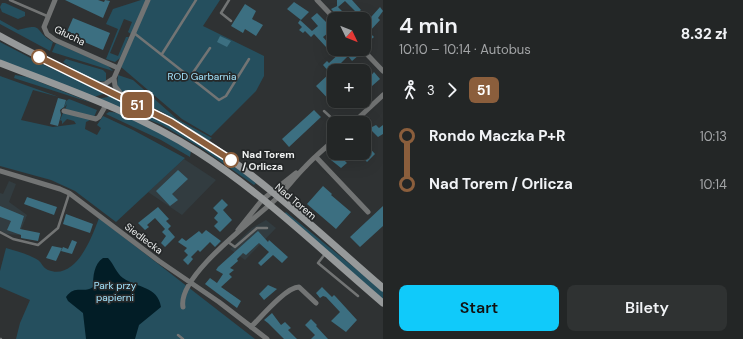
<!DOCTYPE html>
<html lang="pl">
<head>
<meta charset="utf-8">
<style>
	body { margin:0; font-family:"DM Sans",sans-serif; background:#2f3232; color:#f1f3f6; height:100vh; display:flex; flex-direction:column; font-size:15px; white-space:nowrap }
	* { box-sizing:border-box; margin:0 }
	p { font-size:13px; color:#a3a5a7 }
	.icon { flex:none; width:22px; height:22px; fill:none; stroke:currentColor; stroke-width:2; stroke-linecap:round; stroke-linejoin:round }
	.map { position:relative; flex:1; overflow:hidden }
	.panel { display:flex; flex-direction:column; background:#232626; width:360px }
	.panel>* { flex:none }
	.badge { padding:0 8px; border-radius:6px; font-size:14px; line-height:26px }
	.needle { width:26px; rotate:133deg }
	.tools { position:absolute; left:327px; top:12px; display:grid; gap:8px }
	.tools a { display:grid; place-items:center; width:44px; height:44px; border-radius:8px; background:#232626; box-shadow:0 4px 16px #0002,0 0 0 1px #404343; font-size:20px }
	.map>.badge { position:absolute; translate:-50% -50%; box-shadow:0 0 0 2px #fff }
	.legs { display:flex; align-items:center; gap:6px; height:44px; padding:0 16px; font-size:13px }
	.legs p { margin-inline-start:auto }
	.overview { display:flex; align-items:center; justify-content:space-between; height:68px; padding:0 16px }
	h1 { font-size:22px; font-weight:600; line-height:30px }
	.action { display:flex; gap:8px; margin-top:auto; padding:8px 16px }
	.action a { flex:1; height:46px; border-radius:8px; background:#10cafa; color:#111; font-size:16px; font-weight:600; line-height:46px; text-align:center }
	.action a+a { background:#2f3232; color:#f1f3f6 }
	ul { padding:0 16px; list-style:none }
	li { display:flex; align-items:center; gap:14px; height:48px; font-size:15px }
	li i { display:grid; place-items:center; width:6px; height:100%; margin:0 5px; background:currentColor }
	li i::after { content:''; width:10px; height:10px; margin:-5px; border:3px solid; border-radius:50%; background:#232626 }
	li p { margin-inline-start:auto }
	li:first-child i { background:linear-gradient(#0000 50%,currentColor 0) }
	li:last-child i { background:linear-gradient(currentColor 50%,#0000 0) }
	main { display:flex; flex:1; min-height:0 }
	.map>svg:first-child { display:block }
	.built { fill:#323c40 }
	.green { fill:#254f5e }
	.water { fill:#021d26 }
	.building { fill:#3c6f81 }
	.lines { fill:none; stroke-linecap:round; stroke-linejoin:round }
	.service { stroke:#727474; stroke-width:2.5 }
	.minor { stroke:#727474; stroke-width:5 }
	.secondary { stroke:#96999a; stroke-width:7 }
	.line-1-casing { stroke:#fff; stroke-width:9 }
	.line-1 { stroke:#8b5e3c; stroke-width:6 }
	.stop-1-dot { fill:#fff; stroke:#8b5e3c; stroke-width:2 }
	.labels { text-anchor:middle; stroke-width:3.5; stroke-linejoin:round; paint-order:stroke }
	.street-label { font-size:10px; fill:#eff1f1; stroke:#252829 }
	.park-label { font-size:10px; fill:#a5e5fe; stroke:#252829 }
	.stop-label { font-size:10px; font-weight:bold; fill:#eff1f1; stroke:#252829; text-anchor:start }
</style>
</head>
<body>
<main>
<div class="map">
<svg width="383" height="339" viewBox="0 0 383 339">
	<rect width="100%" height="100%" fill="#2f3233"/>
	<path class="built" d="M184,159L216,180L182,215L148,192Z
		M9,181L16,184L9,202L27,215L19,235L6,234L0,230V193L3,194Z
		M266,220L276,228L245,260L230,249L252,228Z"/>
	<path class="green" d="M141,0H146L131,34L128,32L132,22L124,19L110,53L118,56L126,37H129L120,58L115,62L106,59L118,29L106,24L113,9Z
		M150,0H220L203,26L264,56V76L256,91L211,136L182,119L121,67Z
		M2,3H5L25,12V16L18,19L2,12L0,7Z
		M0,20L18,30C45,22 33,31 53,42L50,51L0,24Z
		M0,42L44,65L106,93L94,97L0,60Z
		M56,43L108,66L113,71L52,52Z
		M66,59L103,70L106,73V81C92,84 74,69 63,62Z
		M15,75L27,77L92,103L20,80L14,78Z
		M118,75L133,80L177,119L212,138L208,141L164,113L121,91L117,86Z
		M0,76L59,97L33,90L21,120L53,127L76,124L74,121L67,119L62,124V121L60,120L63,113L92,119L86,122L85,129L97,135L101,128L97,125L103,116L133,130L185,158L116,222L75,191L51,180L0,166Z
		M109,94C160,121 211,146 256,183L254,185L203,149L162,125L97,99L108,97Z
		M69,99L97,110L94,117L65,110L67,104L64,108L66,101Z
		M109,112C125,111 176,142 191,151L190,157L161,140L106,114Z
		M286,212L383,291V299L284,214Z
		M99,218L255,339H16L20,323L30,300L0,287V271L6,248C16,251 28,254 38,260C42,263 43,268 48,270C76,281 92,237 99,218Z"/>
	<path class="water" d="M103,258H108C114,264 116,273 123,278C137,288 158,286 161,307L139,325L135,339H86L83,313L68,301L66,297C75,284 84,294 93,287C93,276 94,264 103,258Z"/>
	<path class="building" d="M65,0H98L104,2L105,0L110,1L103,18Z
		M337,0H352L361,10L357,13L345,1L338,7L350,19H341L331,9L337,6Z
		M294,2L309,12L301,20L287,9Z
		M245,4L256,11L252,19L263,25L256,36L245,29L243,33L231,26Z
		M380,7L383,11L378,18L380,20L369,32L374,37L364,45V25Z
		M317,13L333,29L323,37L329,44L326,47L314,34L311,37L305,31L303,33L299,30L302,27L298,23L300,20L312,31L318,26L311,18Z
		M73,18L110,33L103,50L66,34Z
		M220,36L231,41L227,47L217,42Z
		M340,49H352L359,55L352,61L348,56L339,65L341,67L334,71V105L316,86L330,73L323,65L327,61L329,63L342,51Z
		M374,72L380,79L364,93V84Z
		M58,98L66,100L64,107L60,110L61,115L58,126L50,124Z
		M314,110L321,117L289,147L282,139Z
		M376,125L379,128L383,125V134L378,137L372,131V127Z
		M364,142L375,154L367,162L359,153H364Z
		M336,153H342L346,157L344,160L347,163L341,168L331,160L335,158Z
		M178,170L188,179L172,194L178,200L170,206L156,191Z
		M323,186L332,194L331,195L351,212L336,229L307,204Z
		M27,197L57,207L54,215L24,204Z
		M222,199L228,205L223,210L232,220L220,232L214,226L218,222L214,218L218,213L213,208Z
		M0,206L24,216L20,229L40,233L38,241L21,238V235L7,230L11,221L0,217Z
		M383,206V226L360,247L350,237Z
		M158,207L169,219L166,221L171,226L168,229L175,237L165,247L161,243L166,236L162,232L165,229L155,218L147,225L149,227L145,230L138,223Z
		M66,214L93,224L90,233L63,224Z
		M206,230L221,241L215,247L210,242L200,252L198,250L191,257L193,259L188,265L183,260L188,255L184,251L187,248L178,242L182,238L186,241L199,231L202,234Z
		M258,231L268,242L269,240L288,257L282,263L273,255L261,266L258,263L269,252L259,243L246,255L243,253L237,259L238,261L230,268L234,270L229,274L232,277L221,287L241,301L237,308L205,284L210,278L217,283L223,274L216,270L218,267Z
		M72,240L77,242L72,254L61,251L63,247L68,249Z
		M52,246L62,248L56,261L46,258Z
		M268,285L277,289L264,300L259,294Z
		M322,287L332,297L334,295L336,297L357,320L346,332L331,321L340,312L326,297L323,296L320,298L316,293Z
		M272,313L281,325L285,322L291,328L288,330L297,339H284L268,323L264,320Z
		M311,319L317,325L316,326L328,339H311L315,335L305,325Z"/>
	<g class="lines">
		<path class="service" d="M10,0L47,16
			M229,0L221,13L231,21
			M134,33L219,100L226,96L249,59
			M162,54L196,0
			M190,77L210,48
			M324,111L337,123
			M325,148L333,156
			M0,232L13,239L38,245L58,228L69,194
			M228,242L235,247L257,228H267
			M325,254L318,263L358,296
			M178,335L183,339
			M0,339H1"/>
		<path class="minor" d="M55,0L44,27L47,34L55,40L118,68
			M317,0L335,19
			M362,49L383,71
			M114,78L115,86L122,95
			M98,85L105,84L114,78L148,0
			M64,111L96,119L99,117L106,105
			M353,123L383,95
			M316,157L368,212
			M0,171L60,189L69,193L159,261L219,302L267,339
			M238,230L262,200L296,173
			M183,307C177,276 254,220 276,199C286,189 295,177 305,167C314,157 324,149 334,140
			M251,327C261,317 286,287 299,287L316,303"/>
		<path class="secondary" d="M0,36C66,73 138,99 202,140C266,181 325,238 383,288
			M0,63C67,89 137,113 198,152C264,194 323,252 383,303"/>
	</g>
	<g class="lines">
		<g class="line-1-casing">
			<path id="line-1" d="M39,57L171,122L231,160"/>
		</g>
		<use href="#line-1" class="line-1"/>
	</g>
	<g class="stop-1-dot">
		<circle cx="39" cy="57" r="7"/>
		<circle cx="231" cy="160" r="7"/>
	</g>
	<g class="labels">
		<g class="street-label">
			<text transform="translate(70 35) rotate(26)" y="4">Głucha</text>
			<text transform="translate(296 201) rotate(40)" y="4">Nad Torem</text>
			<text transform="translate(144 238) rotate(37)" y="4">Siedlecka</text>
		</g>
		<g class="park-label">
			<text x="202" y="80">ROD Garbarnia</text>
			<text x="115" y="289">Park przy<tspan x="115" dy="12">papierni</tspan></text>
		</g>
		<g class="stop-label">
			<text x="242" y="158">Nad Torem<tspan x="242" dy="12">/ Orlicza</tspan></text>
		</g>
	</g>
</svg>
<div class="tools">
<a><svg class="needle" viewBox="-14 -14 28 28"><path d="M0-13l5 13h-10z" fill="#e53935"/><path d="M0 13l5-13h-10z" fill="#a3a5a7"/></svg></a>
<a>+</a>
<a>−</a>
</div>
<b class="badge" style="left:137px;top:105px;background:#8b5e3c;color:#fff">51</b>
</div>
<section class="panel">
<div class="overview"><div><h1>4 min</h1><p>10:10 – 10:14 · Autobus</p></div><b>8.32 zł</b></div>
<div class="legs"><svg class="icon" aria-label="walk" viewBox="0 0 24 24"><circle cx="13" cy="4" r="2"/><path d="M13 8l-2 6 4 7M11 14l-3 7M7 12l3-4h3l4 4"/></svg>3<svg class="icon" aria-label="forward" viewBox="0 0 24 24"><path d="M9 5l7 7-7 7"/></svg><b class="badge" style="background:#8b5e3c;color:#fff">51</b></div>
<ul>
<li><i style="color:#8b5e3c"></i><b>Rondo Maczka P+R</b><p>10:13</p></li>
<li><i style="color:#8b5e3c"></i><b>Nad Torem / Orlicza</b><p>10:14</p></li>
</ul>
<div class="action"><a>Start</a><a>Bilety</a></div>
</section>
</main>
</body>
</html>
